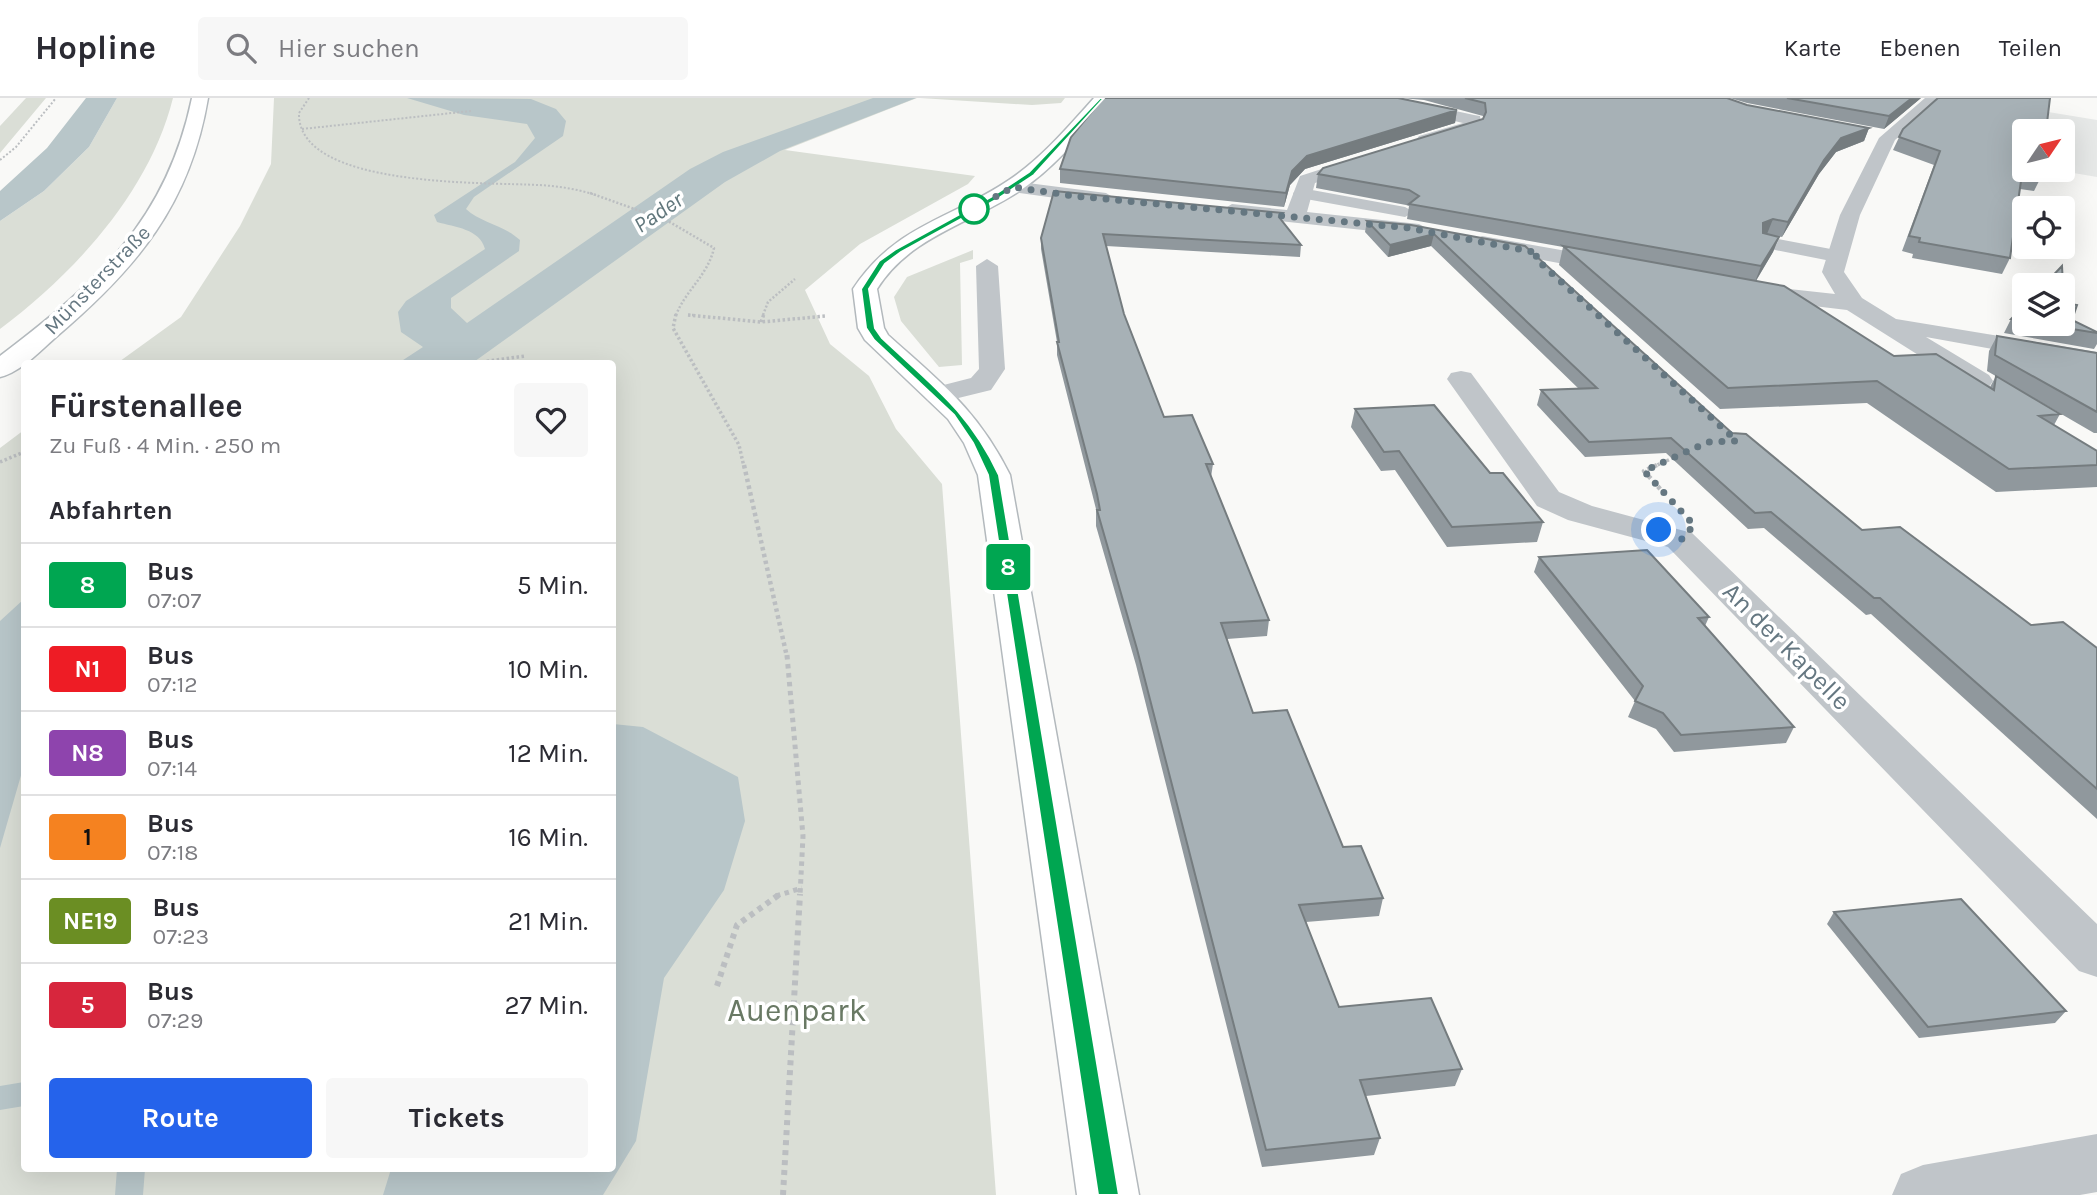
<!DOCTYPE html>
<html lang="de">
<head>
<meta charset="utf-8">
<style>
	body { margin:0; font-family:Karla,sans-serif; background:#f7f7f7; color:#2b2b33; height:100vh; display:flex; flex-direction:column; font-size:26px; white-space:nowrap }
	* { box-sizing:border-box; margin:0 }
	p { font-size:23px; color:#7c7c81 }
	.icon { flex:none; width:38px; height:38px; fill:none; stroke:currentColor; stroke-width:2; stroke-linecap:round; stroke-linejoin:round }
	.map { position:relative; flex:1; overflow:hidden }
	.panel { position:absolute; left:21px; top:262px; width:595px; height:812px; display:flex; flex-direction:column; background:#fff; border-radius:7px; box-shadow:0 7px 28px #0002 }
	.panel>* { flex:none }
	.badge { padding:0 14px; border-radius:5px; font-size:24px; line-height:46px }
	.needle { width:46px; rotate:55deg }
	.controls { position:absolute; left:2012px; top:21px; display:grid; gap:14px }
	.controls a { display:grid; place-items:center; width:63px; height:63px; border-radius:7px; background:#fff; box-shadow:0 7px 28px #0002; font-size:35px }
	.you { position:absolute; width:35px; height:35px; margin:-18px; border:5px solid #fff; border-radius:50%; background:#1a73e8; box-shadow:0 0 0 10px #1a73e833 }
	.map>.badge { position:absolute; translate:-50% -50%; box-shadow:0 0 0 4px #fff }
	h2 { padding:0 28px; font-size:26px; line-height:63px }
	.round { display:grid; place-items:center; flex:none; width:74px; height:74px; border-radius:7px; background:#f7f7f7 }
	.summary { display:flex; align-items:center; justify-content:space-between; height:119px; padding:0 28px }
	h1 { font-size:33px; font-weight:700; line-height:52px }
	.action { display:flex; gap:14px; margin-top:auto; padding:14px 28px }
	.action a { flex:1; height:80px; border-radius:7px; background:#2563eb; color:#fff; font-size:28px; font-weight:700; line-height:80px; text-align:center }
	.action a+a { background:#f7f7f7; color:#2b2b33 }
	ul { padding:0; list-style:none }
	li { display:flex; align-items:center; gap:21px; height:84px; padding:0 28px; border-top:2px solid #e1e1e2 }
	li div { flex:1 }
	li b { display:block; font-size:26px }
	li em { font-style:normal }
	li .badge { min-width:77px; font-weight:700; text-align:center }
	header { display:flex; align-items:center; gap:42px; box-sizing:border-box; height:98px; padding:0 35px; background:#fff; border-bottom:2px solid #e1e1e2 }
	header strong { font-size:33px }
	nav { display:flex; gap:38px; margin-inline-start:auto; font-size:24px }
	.search { width:490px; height:63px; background:#f7f7f7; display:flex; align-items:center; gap:18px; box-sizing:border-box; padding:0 24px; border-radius:7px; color:#7c7c81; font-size:26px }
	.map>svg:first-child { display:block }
	.built { fill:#e7e9e8 }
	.green { fill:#daded6 }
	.water { fill:#b8c6c9 }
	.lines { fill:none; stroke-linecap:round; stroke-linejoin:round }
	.stream { fill:#b8c6c9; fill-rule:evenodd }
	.secondary-casing { stroke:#b3b9bd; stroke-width:3 }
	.path-far5 { stroke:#bbbec1; stroke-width:2; stroke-dasharray:2 2; stroke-linecap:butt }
	.path-far4 { stroke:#bbbec1; stroke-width:2.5; stroke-dasharray:2 2; stroke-linecap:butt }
	.path-far3 { stroke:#bbbec1; stroke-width:3.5; stroke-dasharray:2.5 2.5; stroke-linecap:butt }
	.path-far2 { stroke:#bbbec1; stroke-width:4.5; stroke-dasharray:3.5 3.5; stroke-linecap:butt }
	.path-far1 { stroke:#bbbec1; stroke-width:5; stroke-dasharray:4.5 4.5; stroke-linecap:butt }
	.path { stroke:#bbbec1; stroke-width:6; stroke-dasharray:5 5; stroke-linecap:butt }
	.lane { fill:#c0c5c9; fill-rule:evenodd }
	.street { fill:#c0c5c9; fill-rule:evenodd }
	.secondary { fill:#fff; fill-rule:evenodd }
	.wall { fill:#90989d }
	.shaded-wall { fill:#757c7f }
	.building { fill:#a7b1b6; stroke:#757c7f; stroke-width:2 }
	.line { fill:#00a651; stroke:#fff; stroke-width:2 }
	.walk { stroke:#657781; stroke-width:7; stroke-dasharray:0 12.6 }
	.stop-dot { fill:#fff; stroke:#00a651; stroke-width:3.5 }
	.labels { text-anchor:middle; stroke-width:7; stroke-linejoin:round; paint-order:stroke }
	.far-street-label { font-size:21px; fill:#657781; stroke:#fff }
	.far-water-label { font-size:23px; font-style:italic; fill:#60767b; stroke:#fff }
	.street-label { font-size:26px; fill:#657781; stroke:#fff }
	.near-park-label { font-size:32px; fill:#697964; stroke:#fff }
</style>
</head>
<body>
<header>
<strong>Hopline</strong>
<div class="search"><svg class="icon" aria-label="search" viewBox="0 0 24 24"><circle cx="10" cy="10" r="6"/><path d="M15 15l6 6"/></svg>Hier suchen</div>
<nav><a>Karte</a><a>Ebenen</a><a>Teilen</a></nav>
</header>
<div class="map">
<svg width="2097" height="1097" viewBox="0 0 2097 1097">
	<rect width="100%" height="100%" fill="#f9f9f7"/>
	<path class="built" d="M2036,12L2097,22V79L2056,72H2063V33L2008,35Z"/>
	<path class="green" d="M26,0H46L0,55V28Z
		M117,0H173C150,93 75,175 0,231V123L44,93L89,49Z
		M274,0H917L785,52L975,78L968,86L860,146L805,192L830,246L869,278L896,331L942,386L996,1097H0V350L24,332V1071H612V266H116L181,219L240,128L271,66Z
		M920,0H1065L1061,5L1032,7Z
		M973,152V161L960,165L962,267L939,269L901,223L894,199L907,179Z"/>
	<path class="water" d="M86,0H117L89,49L44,93L0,123V93L47,50Z
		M407,0L531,1L556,11L566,23L563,38L474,99L466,111C481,125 504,127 520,142L519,153L451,200V210L467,225L690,71L723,54L873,0H916L780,53L725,84L471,266H397L423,249L401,234L398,214L406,203L485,151C480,131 455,129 437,124L434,117L515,64L535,40L527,26L464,17Z
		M24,501V667L0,750V523Z
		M613,626L643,629L738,679L745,723L724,792L664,880L636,1043L603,1097H383L391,1071H612Z"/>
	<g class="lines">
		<path class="stream" d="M24,984V1008L0,1012V988Z
			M117,1071H145L143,1097H115Z"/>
		<g class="secondary-casing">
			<path id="secondary" d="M192,0H208C190,107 137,170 56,239C40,253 21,274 0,279V258C97,184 166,124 192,0Z
				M1094,0H1110C1085,34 1055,69 1021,92C972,125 910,138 877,191L884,230L888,237C941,285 977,311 1010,377L1139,1097H1077L978,377L964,345L948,321L865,242L858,230L853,191C896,126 950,122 1009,82C1042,60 1068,29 1094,0Z"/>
		</g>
		<path class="path-far5" d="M309,0L299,15C297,91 489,84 538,87C558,88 577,91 596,97
			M302,31L471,13
			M0,62L16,49L56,0"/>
		<path class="path-far4" d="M590,95L668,123L714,150C708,177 686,192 676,217
			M688,217H693
			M763,217L768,204L795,181"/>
		<path class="path-far3" d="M676,216L673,230L739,347L744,369
			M688,217L761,224L826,218
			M761,224L764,216
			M467,266L525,258
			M0,364L24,354
			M1653,369L1675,359"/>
		<path class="path-far2" d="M744,367L787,559
			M1657,367L1644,373L1662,393"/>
		<path class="path-far1" d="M787,557L803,738L800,798
			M776,798L802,790"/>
		<path class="path" d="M717,888L737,827L780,796
			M783,1097L800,796"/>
		<path class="lane" d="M1301,90L1405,109L1414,114L1405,119L1295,99L1293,95Z
			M1767,139L1836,152L1846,158L1836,164L1760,149L1758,145L1760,141Z"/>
		<path class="street" d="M1366,0H1396L1474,17L1480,18L1481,27L1479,31L1425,47L1419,46L1416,42L1419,38L1463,25L1368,3Z
			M1925,0H1943L1895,42L1860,117L1844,174L1862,200L1896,221L2097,254V270L1926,239L1989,277L1993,283L1989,289H1969L1847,212L1754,201L1746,199L1742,194L1746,189L1754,187L1835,196L1822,174L1840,117L1879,40Z
			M1368,56L1374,57L1377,61L1374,65L1315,85L1307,114L1419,126L1430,132L1426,136L1419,138L1232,118L1222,112L1232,106L1287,112L1300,78Z
			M1013,83L1106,95L1116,101L1106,107L1006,93L1003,89Z
			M1482,138L1612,161L1623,168L1612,175L1474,149L1471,144Z
			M987,161L998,168L1005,271L991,292L938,305L928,303L924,297L928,291L971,280L979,271L976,168Z
			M1461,273L1471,275L1559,394L1592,408L1692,435L2097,826V879L2079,873L1668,449L1568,422L1537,408L1447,281L1451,275Z
			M2097,1036V1094L2080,1097H1892L1901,1076L1923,1067Z"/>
		<use href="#secondary" class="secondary"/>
	</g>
	<path class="wall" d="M1103,0H1727L1747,7L1869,30L1864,43L1836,54L1819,76L1782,139L1778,138L1779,139L1773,154L1756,183L1894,258L1990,289L1996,278L2060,316L2054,327L2097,353V389L1996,394L1867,305L1720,311L1559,167L1563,149L1407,121L1409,108L1406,107L1316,90L1318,76L1483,21V18L1424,2L1400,0L1457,12L1455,25L1305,71L1290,87L1284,109L1060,85V71Z
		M1730,0H1921L1884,31L1747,5Z
		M1903,31L2041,79L2034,93L2020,91L2010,160L2002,176L1912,160L1913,156L1902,153L1934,67L1893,52Z
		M1282,123L1301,147L1300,159L1106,148L1124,216L1164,319L1213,366L1211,379L1269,522L1267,538L1227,541L1253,615L1343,749L1383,800L1379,818L1306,824L1339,909L1462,971L1455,988L1366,998L1380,1040L1374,1057L1262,1069L1136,567L1096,428V411L1057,257V244L1041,151V140Z
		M1367,123L1525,148L1732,335L1862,432L2031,527L2097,550V721L1871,516L1866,517L1764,430L1748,431L1666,355L1585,359L1537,307L1541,292L1579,291L1431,148L1388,159L1365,134Z
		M2064,205L2072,222L2097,234V246L2094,251L2004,235L2011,221L2025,207V226H2063Z
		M1997,238L2097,255V335H2094L1987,273L1989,253Z
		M1355,311L1490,375L1543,424L1537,444L1447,449L1395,372L1381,373L1351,329Z
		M1539,459L1709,519L1705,528L1794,629L1786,645L1674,654L1656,631L1628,619L1635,603L1534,474Z
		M1834,814L2066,913L2055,925L1919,940L1827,826Z"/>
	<path class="shaded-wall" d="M1912,0H1921L1884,31L1889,18Z
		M1457,12L1455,25L1305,71L1290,87L1284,109L1286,95L1292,73L1307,58Z
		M1869,30L1864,43L1836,54L1819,76L1782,139L1788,124L1824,62L1841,40Z
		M1773,121L1767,136L1758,140L1763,125Z
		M1434,136L1431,148L1388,159L1390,147Z
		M1779,139L1773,154L1755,184L1761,168Z"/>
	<path class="building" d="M1103,0H1398L1457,12L1307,58L1292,73L1286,95L1060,71L1071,39Z
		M1465,0H1727L1747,7L1869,30L1841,40L1824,62L1788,124L1773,121L1763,125V135L1779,139L1761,168L1409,106L1419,98L1409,92L1318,76L1323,70L1483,21L1486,14L1485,5Z
		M1787,0H1912L1889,18Z
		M1938,0H2050L2046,33H2025V72H2042L2041,79L2022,76L2010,160L1919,144L1920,140L1909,138L1940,53L1899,39L1903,31Z
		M1054,93L1283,115L1279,119L1301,147L1103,136L1124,216L1164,319L1192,317L1213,366H1206L1269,522L1221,525L1253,615L1287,612L1343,749L1361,748L1383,800L1299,807L1339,909L1431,900L1462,971L1360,982L1380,1040L1266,1052L1137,551L1097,412H1100L1097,396L1057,244H1059L1041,140Z
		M1367,123L1411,127L1525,148L1732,335L1746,336L1862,432L1900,429L2031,527L2063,524L2097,550V691L1880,500H1874L1771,414L1755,415L1671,340L1589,344L1541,292L1597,290L1434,136L1390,147Z
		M1563,148L1784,188L1894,258L1936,256L1994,292L1996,278L2060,316L2039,318L2097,353V367L2009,371L1877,283L1728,290Z
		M2062,168L2063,187H2044Z
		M2063,192L2064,205L2077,207L2072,222L2097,234V235L2041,226H2063Z
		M2025,207V223L2011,221Z
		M1997,238L2097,255V314L1995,257Z
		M1434,307L1490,375H1503L1543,424L1452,429L1399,353L1384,354L1355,311Z
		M1647,452L1709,519L1698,520L1794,629L1681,637L1663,615L1635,603L1643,588L1539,459Z
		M1961,801L2066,913L1928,929L1834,814Z"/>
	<path class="line" d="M1100,0H1104L1034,77L996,102L901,154L885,166L869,191L875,230L882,240C932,287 969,313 999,377L1119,1097H1098L988,377L973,345L954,317L874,242L866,230L861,191L879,163L896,151L991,99L1029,74Z"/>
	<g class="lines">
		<path class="walk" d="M974,111L1013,89L1074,98L1409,130L1539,155L1535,160L1737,343L1708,344L1644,373L1694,427L1681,442L1659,432"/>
	</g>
	<circle class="stop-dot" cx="974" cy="111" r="14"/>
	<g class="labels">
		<g class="far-street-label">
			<text transform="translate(97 182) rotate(-46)" y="7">Münsterstraße</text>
		</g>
		<g class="far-water-label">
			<text transform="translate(658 114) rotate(-34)" y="8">Pader</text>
		</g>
		<g class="street-label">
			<text transform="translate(1787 548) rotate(45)" y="9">An der Kapelle</text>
		</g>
		<g class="near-park-label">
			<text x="797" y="923">Auenpark</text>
		</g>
	</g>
</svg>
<div class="controls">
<a><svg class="needle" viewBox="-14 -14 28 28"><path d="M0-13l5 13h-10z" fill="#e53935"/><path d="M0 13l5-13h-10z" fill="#7c7c81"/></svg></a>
<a><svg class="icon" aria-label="locate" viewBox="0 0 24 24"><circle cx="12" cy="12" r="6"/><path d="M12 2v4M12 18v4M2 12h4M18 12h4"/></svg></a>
<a><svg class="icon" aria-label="layers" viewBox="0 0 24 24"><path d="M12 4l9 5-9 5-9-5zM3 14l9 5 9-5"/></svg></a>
</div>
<div class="you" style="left:1659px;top:432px"></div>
<b class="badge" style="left:1008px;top:469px;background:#00a651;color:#fff">8</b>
<section class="panel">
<div class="summary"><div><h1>Fürstenallee</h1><p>Zu Fuß · 4 Min. · 250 m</p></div><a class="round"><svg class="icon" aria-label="heart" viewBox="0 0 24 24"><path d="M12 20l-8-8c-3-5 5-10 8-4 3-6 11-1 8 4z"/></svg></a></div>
<h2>Abfahrten</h2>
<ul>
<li><span class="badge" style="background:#00a651;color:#fff">8</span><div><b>Bus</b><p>07:07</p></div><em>5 Min.</em></li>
<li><span class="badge" style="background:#ee1c25;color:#fff">N1</span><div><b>Bus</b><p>07:12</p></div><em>10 Min.</em></li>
<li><span class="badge" style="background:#8e44ad;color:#fff">N8</span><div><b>Bus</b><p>07:14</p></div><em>12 Min.</em></li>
<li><span class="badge" style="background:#f58220;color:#111">1</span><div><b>Bus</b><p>07:18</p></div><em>16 Min.</em></li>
<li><span class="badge" style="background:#6b8e23;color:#fff">NE19</span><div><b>Bus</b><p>07:23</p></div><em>21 Min.</em></li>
<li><span class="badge" style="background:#d7263d;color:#fff">5</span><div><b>Bus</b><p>07:29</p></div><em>27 Min.</em></li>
</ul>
<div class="action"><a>Route</a><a>Tickets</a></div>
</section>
</div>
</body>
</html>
